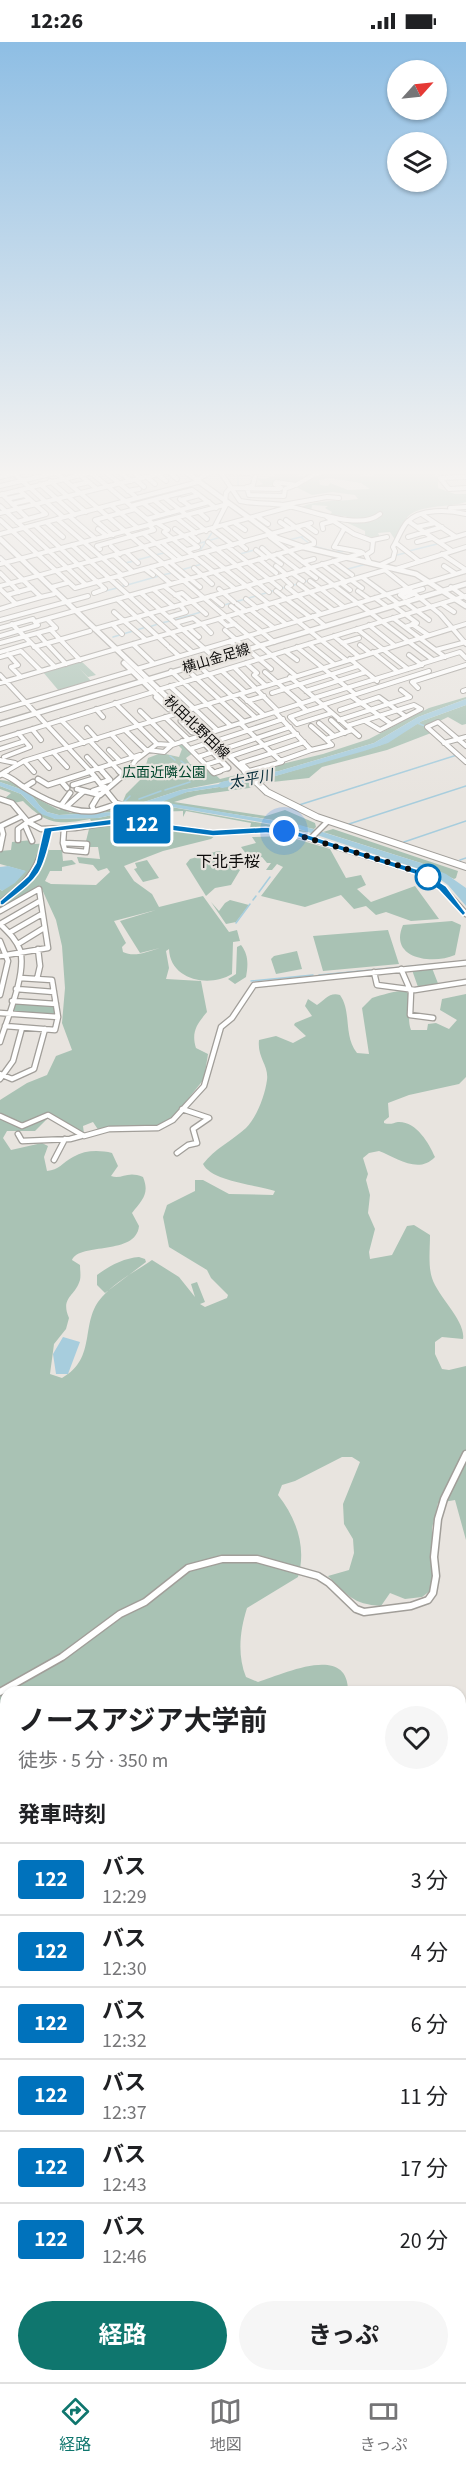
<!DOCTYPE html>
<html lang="ja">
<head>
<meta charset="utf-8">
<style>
	body { margin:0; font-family:"Source Sans 3","Noto Sans JP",sans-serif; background:#f6f6f6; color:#202124; height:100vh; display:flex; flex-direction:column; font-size:22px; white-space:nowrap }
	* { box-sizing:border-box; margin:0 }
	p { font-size:20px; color:#757577 }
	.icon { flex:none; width:33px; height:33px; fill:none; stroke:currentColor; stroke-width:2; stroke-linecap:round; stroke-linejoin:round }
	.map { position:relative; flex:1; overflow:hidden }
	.details { position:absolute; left:0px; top:1644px; width:466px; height:696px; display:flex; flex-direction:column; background:#fff; border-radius:18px 18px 0 0; box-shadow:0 2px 4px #0004 }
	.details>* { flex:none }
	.badge { padding:0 12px; border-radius:4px; font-size:21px; line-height:39px }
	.needle { width:39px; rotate:63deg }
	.controls { position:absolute; left:387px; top:18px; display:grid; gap:12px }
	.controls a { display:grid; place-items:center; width:60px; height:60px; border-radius:50%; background:#fff; box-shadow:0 2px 4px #0004; font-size:30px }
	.you { position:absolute; width:30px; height:30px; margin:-15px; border:4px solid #fff; border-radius:50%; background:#1a73e8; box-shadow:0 0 0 9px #1a73e833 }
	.map>.badge { position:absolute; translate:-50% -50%; box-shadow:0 0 0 3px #fff }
	h2 { padding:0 18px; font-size:22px; line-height:54px }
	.round { display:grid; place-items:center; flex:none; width:63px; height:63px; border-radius:32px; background:#f6f6f6 }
	.head { display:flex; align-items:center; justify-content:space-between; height:102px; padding:0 18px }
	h1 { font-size:28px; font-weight:700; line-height:45px }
	.button { display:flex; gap:12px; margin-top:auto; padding:12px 18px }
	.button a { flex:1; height:69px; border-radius:36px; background:#0f766e; color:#fff; font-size:24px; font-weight:700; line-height:69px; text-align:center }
	.button a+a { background:#f6f6f6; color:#202124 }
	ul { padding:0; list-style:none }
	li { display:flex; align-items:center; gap:18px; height:72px; padding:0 18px; border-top:2px solid #e0e0e0 }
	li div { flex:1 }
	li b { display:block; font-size:22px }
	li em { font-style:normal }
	li .badge { min-width:66px; font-weight:700; text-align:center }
	.status { display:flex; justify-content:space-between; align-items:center; height:42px; padding:0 30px; background:#fff; direction:ltr }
	.status svg { height:16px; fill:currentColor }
	.dock { display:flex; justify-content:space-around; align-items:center; height:84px; border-top:2px solid #e0e0e0; background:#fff; font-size:16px; color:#757577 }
	.dock a { display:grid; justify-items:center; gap:3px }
	.dock .active { color:#0f766e }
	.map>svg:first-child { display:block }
	.green { fill:#a9c2b4; fill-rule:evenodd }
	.water { fill:#a7cddd }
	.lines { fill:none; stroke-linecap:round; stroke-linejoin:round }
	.stream { stroke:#a7cddd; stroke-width:1.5 }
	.river-far1 { stroke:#a7cddd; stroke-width:6 }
	.river { stroke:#a7cddd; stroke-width:10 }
	.minor-far2-casing { stroke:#a19e99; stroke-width:6 }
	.minor-far1-casing { stroke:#a19e99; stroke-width:7 }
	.minor-casing { stroke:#a19e99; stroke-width:9 }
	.major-far1-casing { stroke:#a19e99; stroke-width:7 }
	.major-casing { stroke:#a19e99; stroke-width:8 }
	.highway-casing { stroke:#a19e99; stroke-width:15 }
	.minor-far2 { stroke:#fff; stroke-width:4 }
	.minor-far1 { stroke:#fff; stroke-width:4.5 }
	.minor { stroke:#fff; stroke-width:6 }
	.major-far1 { stroke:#fff; stroke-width:4.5 }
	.major { stroke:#fff; stroke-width:6 }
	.highway { stroke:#fff; stroke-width:12 }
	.line { fill:#0072bc; stroke:#fff; stroke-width:1.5 }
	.walk { stroke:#0c0b0a; stroke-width:6; stroke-dasharray:0 10.8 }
	.stop-dot { fill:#fff; stroke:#0072bc; stroke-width:3 }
	.labels { text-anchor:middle; stroke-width:4.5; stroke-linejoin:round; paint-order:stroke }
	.far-street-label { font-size:14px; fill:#0c0b0a; stroke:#e8e4df }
	.far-park-label { font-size:14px; fill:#00452c; stroke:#e8e4df }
	.far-water-label { font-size:15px; font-style:italic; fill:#092e3a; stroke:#e8e4df }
	.far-quarter-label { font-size:16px; fill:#0c0b0a; stroke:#e8e4df }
</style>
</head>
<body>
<div class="status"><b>12:26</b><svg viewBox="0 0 49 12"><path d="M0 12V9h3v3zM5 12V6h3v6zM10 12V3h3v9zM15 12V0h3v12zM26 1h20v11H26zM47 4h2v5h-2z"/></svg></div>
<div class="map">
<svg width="466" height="2340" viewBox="0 0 466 2340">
	<rect width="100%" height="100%" fill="#e8e4df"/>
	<path class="green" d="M274,428H303L297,430L299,434H305L304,429L312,430L311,434L303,438L330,429L366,428V430L360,433L371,435L375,432H388L398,428H430L438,437V446L455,452H466V460C448,466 416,462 406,477C402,482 399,493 396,499L390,490L378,491L380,495L373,497L365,495V489L337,476L346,479L376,478L374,475L354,477L344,474L330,473L332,470L325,466L328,464L312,463L311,470L297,467C317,457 335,460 358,457L355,453L332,450L312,453L296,445L285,446L276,441L277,439L274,440L275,443L254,445L263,442L257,436L265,437L275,433ZM330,436L361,441L370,447L348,448L330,441L328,444L320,443L319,438Z
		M81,619L96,633L88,635L79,626L92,640L59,649L43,630Z
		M466,655V657L418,675L374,701L279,729L181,748L113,770L59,773L47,770L40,764L29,750L0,740V738C13,738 27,748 39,754L36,756L59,768L66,764L70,766L66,769L71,771L104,770L121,764L126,752L142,736L148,716L161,711L179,715L182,707L177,702L182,700L193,711L186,716L190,722L206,724L220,737L323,712L369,697L429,666Z
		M466,663V682L462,683L448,675L427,685L431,691L387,708L322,725L309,736L263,741L249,746L198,753L174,760L266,774L285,768L315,781L316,785L314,787L273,778L162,761L167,756L187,750L258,739L381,703L422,679Z
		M0,744L21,752L34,765L55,777L98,776L160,763L311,790L250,786L251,781L186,769L183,775V769L155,770L140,775L142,779L120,777L92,781L90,777C58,783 47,783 23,759L14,761L4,757L11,751L0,747Z
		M118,780L149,783L150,790L166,792L169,787L216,793L211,797L163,809L124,824L134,839L152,852L159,865L203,854L229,890L237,888L240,899L233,900L232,932C209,946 170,938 169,907L166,909L169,926L166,937L201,939L207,970C197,982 191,990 196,1006L208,1012L204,1037L172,1077L157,1085L99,1089L93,1080L83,1084L84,1092L51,1073L35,1089H7L3,1096L11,1108L42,1101L48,1104L44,1115L47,1129C59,1128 62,1121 73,1115C85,1108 99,1108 112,1111L118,1124L111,1134C122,1138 127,1128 143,1135C150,1152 142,1158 132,1171L139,1184C136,1214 80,1200 72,1218L80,1223C80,1227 81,1234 80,1238C75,1255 60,1255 69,1276L66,1287L54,1302L50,1332L62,1336C98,1316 79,1280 102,1255C115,1240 136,1229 152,1218L179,1235L195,1255L191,1242L197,1240L205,1260L200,1262L205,1265L227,1256L228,1253L211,1236L207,1228L169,1205L163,1175L167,1163L195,1149V1138H203L229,1152L273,1153L275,1149C256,1143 211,1139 203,1122C215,1106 232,1099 246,1086C257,1075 265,1053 267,1038C269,1023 257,1016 259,998L276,994L293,1001L306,994L294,983L295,981L312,974L305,964L308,957L317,963C325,958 329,950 340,953C352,970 343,993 357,1011L369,1012L362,966L372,956C383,953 397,948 407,949C413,961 406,975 411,988H427L428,982L436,981L449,987L457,978L440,968L442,957L466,952V1035L459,1042L409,1053L388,1061L389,1075L384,1079V1081C391,1083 393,1081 398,1080C416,1079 429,1101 435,1115C418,1133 396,1115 379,1109L369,1111L363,1116L368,1132L366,1138L370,1153L368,1171L375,1187L369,1210L370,1217L392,1213L407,1184L414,1183L430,1193C430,1206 428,1224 432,1236C438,1255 466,1279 463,1297L442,1295L435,1300V1312L442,1327L449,1328L466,1324V1498L455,1458L438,1461L432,1486V1535L430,1549L422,1555L405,1557L390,1551L381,1564C352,1562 348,1553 328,1534L349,1528L354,1511L353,1497L344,1482L343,1462L360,1420L352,1415H342L295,1439L282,1443L278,1453C296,1476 307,1505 298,1535L247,1566C240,1588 237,1613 246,1635L258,1640C282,1633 349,1600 348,1650H6V1862H0V1058L27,1041L47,1033L56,1014L72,1008L62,981L65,946L62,904L56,878L40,843L0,867V847L2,849L25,829L0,822V809L11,808L12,800L32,798L35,802L49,801V808H62L63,819L72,818L76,822L62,825V829H50L45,839L51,842L96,843L110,830L107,826L98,829L93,823L79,821L77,815L100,817L98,805H89L90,801L86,799L89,787ZM156,868L120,879L140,911L160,906C148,909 135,916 123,910L122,905L126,901L114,879Z
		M333,787L458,829L456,836L454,837L421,821L323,790Z
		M286,794L330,807L346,836L361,833L366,843L357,847L371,860L415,844L439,877L411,879L386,870L376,873L366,864L354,867L341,853L305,865L261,854L283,825L277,822L272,828H266L271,821H267L262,815L250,817L241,805L256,801L252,795Z
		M218,809L223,810L236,826L240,828L231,843L215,846L206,854L186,822L190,817Z
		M147,818L159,836L143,840L134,827L137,826L135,821Z
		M230,858L249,863L236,880L226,882L211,860L219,869L225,861Z
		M452,879L461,883L455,913C433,923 388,917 403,883Z
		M388,888L399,922L323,929L313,894Z
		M241,903C249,913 248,924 246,935L235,942L228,937L236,932L237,905Z
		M297,909L302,927L276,932L271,917L274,914Z
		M432,926L439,944L418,945L412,928Z
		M13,960L55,963L56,972L10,971Z
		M139,1215L145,1217L146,1220L105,1251L97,1243V1233C109,1224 124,1216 139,1215Z
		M461,1663L466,1664V2103L461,2110Z
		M466,2203V2340H362L367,2334H460V2210Z
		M120,2334H284L279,2340H126Z"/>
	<path class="water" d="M466,657V663L422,679L388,701L364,709L258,739L187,750L162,760L300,783L421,821L446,832L466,846V864L448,843L433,832L296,786L160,763L98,776L55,777L41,772L21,752L0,744V740L29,750L40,764L47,770L59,773L113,770L181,748L219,742L239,735L279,729L374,701L418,675Z
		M8,824L26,829L15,841L2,849L0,847V825Z
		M63,1295L80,1300L68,1332H56L53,1312Z"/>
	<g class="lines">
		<path class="stream" d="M238,428V444
			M302,496L310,502
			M289,498L305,494
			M197,502L221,495
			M313,504L336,510L346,509
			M409,509L437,502
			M199,510L213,489
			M240,512L265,505
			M155,513L164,511
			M397,513L405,511
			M137,518L152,514
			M125,521L134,519
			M348,527L366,522
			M181,528L202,522
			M162,533L172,531
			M294,543L321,535
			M120,545L159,534
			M105,549L117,546
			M259,553L286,545
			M217,565L256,554
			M174,578L201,570
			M161,581L170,579
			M149,585L158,582
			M137,588L146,585
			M113,595L133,589
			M417,681L425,684
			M170,714L175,718
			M181,719L194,729
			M193,737L194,731
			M165,748L190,740
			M139,757L161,749
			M125,759L130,754
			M299,763L457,713
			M349,782L466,744
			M404,800L466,779
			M460,818L466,816
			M259,850L270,835
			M253,858L256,854
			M236,881L250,862
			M319,933L466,919
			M251,939L313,933"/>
		<path class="river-far1" d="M222,743L258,735"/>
		<path class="river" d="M0,1884V1893
			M0,1910L6,1913"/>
		<g class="minor-far2-casing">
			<path id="minor-far2" d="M10,428L63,475
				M53,428L296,634
				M103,428L135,454
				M117,428L131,439
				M131,428L141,436
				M166,428L177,437
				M219,428L240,459C255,462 268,461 283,463C306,466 359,490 380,472
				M89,429L153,482
				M146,429L149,428
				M435,429L455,428
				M220,430L249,431L254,428
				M157,432L166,439
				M80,433L97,447
				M0,435L30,428
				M147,435L155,442
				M466,435L440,436L449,447L466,446
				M136,438L144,445
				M196,438L215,428
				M50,439L86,470
				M40,442L75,473
				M0,444L67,428
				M72,444L89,440
				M247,445L249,453L284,454L285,447L293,444
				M249,445L253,443L255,435
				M128,449L139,447
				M2,452L28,477
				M0,453L100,428
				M199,453L216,466
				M7,457L24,453
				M154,458L170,471
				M181,458L199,453L192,448L164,455L206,489
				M225,460L226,451L230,446L279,447L281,446L275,442L276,440L296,443L315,432L330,428
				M143,461L159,473
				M12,462L29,458
				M226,463L213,488L233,503
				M283,463L327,455L339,456
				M0,464L86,543
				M112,464L138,486
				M131,464L164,455
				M191,465L209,460
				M450,466L466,465
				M199,470L207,477
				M0,471L174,428
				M423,473L456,495
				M69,474L96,497
				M258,475L268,482
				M327,475L354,492L373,499L372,509L366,513L370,521
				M177,476L196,491
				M57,477L122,533
				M147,477L191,465L180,457
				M0,478L75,546L311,481
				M408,479L452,509
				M17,480L46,472L19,448
				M46,480L63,495
				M280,480L290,487
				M157,481L168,488
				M235,481L245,488
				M35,483L105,547L94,551
				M306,483L316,490
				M224,484L244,500
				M417,485L435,481
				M98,487L107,494
				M175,487L198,505L187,508
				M323,487L322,482L333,479
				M344,487L334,505L361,510
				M164,490L235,547
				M143,491L176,518
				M0,492L198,440
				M113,493L95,478L135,467
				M191,493L198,499
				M270,495L433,618
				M408,495L442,485
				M373,498L387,495
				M162,500L182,517
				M208,500L269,550
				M417,500L432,496
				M439,500L466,492
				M239,501L246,507
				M396,501L419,519
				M72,503L192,610
				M111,504L120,512
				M227,504L280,546
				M262,506L271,514
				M100,507L97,504L154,488L149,483
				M256,508L266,516
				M126,510L138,521
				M205,511L269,562
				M277,512L299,529
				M442,512L466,528
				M114,513L133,530
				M270,514L281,522
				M0,516L41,555L16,562L0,547
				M259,517L276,531
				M333,519L352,533
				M170,520L200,545
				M303,520L314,517
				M0,522L228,462
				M322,522L346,540
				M380,523L393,517L395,509L393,505C398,497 401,487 407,480C420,466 449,468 466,472
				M276,524L287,533
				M444,524L456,532
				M151,525L171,542
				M194,526L212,542
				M386,526L385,528L440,572L466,602
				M145,527L153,533
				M304,527L316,536
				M396,527L466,505
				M0,531L19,550
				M292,531L303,539
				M118,534L126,542
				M281,534L291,543
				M362,535L399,562
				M351,538L362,546
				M310,539L321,547
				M341,541L350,548
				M299,542L333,568
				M0,544L289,465
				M164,544L186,561
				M52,545L67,541
				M287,545L321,572
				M451,545L466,556
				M153,547L174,565
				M219,547L234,560
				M321,547L344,565
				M276,549L310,575
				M358,549L369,557
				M411,549L400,553L404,556L414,552
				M412,550L423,547
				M141,551L215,616
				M7,553L32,546
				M175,553L182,551L206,572
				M211,554L222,563
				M41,555L54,552
				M375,556L386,564
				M117,557L167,603
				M246,557L257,566
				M405,560L429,578
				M275,561L346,618
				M237,562L246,569
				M442,562L454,570
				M231,564L240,571
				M263,564L286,582
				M0,567L16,562
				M251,568L274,586
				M114,570L124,579
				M239,571L274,600
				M313,574L324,583
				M169,575L186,570L180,563
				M393,576L405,585L417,581L394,564
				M219,577L227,584L235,582
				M0,578L88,554
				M124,579L146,598
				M175,581L193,576L201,582
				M12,582L55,625
				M112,582L122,592
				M202,582L211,591
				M412,582L428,593
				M369,583L394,603
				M405,585L445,615
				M0,586L33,577L35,580L314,502V499L286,478
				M189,586L199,595
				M50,587L80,618
				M95,587L363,511
				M357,587L408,627
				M225,588L242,603
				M37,591L66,622
				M0,594L38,583L35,580
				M334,594L358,614
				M230,599L242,610
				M0,601L56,586L47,577
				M342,601L359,596
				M133,602L154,622
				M309,602L334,622
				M360,603L370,611
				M34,605L90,589
				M169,605L179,614
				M297,605L355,652
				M246,606L271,627
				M436,608L466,600
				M285,609L297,618
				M0,610L31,601
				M373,610L398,630
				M8,612L18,623L11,625L21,635
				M409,613L422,623
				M0,615L21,609L41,629
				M350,617L377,639
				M246,621L257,631
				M421,622L460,610L466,616
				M198,623L256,676
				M184,625L244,680
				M234,625L278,669
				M137,627L466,529
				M171,629L231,684
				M222,629L245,650
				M265,630L301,661
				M0,633L91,730
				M254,633L266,644
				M290,635L359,694
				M0,641L385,528
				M170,644L217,688
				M418,646L412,640L466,623
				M158,648L466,554
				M401,648L410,655
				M306,649L366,630
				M463,649L466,648
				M272,651L358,624
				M240,652L264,673
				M351,654L390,681
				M314,656L421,623
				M247,659L264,654
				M115,661L157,702
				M299,662L307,669L290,675L297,682L332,671
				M322,663L429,629
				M96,667L103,675
				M0,668L132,629
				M340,668L379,655L405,674
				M140,669L174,702
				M307,669L323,664
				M275,670L311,708L332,703L326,697L352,688
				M165,675L188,697
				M61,678L84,701
				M331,678L345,691
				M339,678L410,655
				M240,681L272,711
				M319,681L334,694
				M311,684L326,697
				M347,684L414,663L421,667L380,688L365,679
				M87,686L97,697
				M32,687L41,698
				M125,688L147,709
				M111,692L133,715
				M0,697L153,650
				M90,699L120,730
				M182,699L213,730
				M216,699L283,677
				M444,701L466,695
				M466,704L438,680L427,685L466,720
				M0,707L25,699
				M190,707L205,702
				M224,707L290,685
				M109,708L120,719
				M148,708L164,710L173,702
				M53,710L67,725
				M272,711L282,720L249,729L241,721Z
				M272,711L304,700
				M231,714L297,692
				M4,715L30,705L18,691
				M39,715L49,726
				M87,715L98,727
				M198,715L213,710
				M0,718L15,721
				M24,719L34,730
				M280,719L311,708
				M205,723L221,718
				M99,726L103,730
				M5,730L24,719L466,582
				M87,730L140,713
				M127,730L136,718L157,702L172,703L315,657
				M216,730L228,726"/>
		</g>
		<g class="minor-far1-casing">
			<path id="minor-far1" d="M90,729L116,761L123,763
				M119,729L124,734
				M212,729L214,731L220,729
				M2,732C11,735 15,739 22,744C41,756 72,772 94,769C102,768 110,764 117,762
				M0,733L7,729
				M38,737L48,743L92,729
				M61,739L67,746
				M101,741L110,738L102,729
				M73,743L96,736
				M25,745L33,740
				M77,747L100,753L128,729
				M93,749L105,745
				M0,757L12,761L28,780L41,787L75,786L120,779L213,791L266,788L293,791L420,831L443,846L466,872
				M62,762L70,751
				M67,764L84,749
				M94,769L92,764L98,754
				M27,780L39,775
				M25,783L32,799
				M311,796L328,779
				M18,798V787L28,780
				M63,801L87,802L86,810L65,808Z
				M63,801L64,787
				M0,807L3,792L1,784L22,774
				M0,861C31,839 39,825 48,788
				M0,869L39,847L48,906L0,914
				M0,882C8,890 16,897 20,908C27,931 7,977 0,1000
				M0,882L40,859
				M9,891L42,872
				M0,899L8,919L0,953
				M18,902L44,886
				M401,927L411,950L410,973L433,976
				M374,930L377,943L415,948L466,940
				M37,937L40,924L38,907
				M16,947L54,950
				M12,959L56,962
				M0,971L58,975
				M5,984L55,988L58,975L52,938L20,936
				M0,1032L12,1037L34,1027L45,987
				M0,1037L13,1019L22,986
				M0,1074L22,1084L48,1073L84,1094L109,1087L158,1086L173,1078L204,1044L221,985L232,976L254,943L466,921
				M18,1092L22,1099L70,1097L81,1094
				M177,1111L188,1103L197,1101L193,1087L209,1076L182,1067
				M54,1118L65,1097"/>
		</g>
		<g class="minor-casing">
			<path id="minor" d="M0,1650L62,1615L120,1572L145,1560L188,1526L222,1517H257L318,1534L329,1541L356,1567L364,1570L411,1564L428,1558L433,1551L436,1534L434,1515L438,1477L444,1457L466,1412"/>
		</g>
		<g class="major-far1-casing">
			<path id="major-far1" d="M183,428L277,496L303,505L416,532L466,564
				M0,497L246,730
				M124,621L161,657
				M156,655L169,667H173
				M183,677L181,679L192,690L197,691
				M0,682L466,542
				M207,699L205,702L228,726"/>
		</g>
		<g class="major-casing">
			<path id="major" d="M245,729L267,750L317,775L466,825"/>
		</g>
		<g class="highway-casing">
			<path id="highway" d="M460,2172L466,2164
				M331,2340L336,2334"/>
		</g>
		<use href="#minor-far2" class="minor-far2"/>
		<use href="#minor-far1" class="minor-far1"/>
		<use href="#minor" class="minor"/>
		<use href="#major-far1" class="major-far1"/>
		<use href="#major" class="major"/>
		<use href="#highway" class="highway"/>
	</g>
	<linearGradient id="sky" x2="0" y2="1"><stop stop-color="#8ebee4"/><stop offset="0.57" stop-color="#f5f3f1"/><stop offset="1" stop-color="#f5f3f1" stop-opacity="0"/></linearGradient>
	<rect width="466" height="756" fill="url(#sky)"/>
	<path class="line" d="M120,776L213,788L266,785L296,789L423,829L446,844L466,871L463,874L439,848L417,833L292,793L266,791L213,794L120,782L52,790C42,835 39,835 3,863H0V859L28,834L36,821L44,786Z"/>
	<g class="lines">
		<path class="walk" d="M284,789L404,825L428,835"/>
	</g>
	<circle class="stop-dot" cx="428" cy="835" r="12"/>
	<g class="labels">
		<g class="far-street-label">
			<text transform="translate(216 616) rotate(-17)" y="5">横山金足線</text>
			<text transform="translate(197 685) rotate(44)" y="5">秋田北野田線</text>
		</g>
		<g class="far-park-label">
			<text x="164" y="735">広面近隣公園</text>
		</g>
		<g class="far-water-label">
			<text transform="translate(251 737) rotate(-11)" y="5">太平川</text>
		</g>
		<g class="far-quarter-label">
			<text x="228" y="825">下北手桜</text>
		</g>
	</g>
</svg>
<div class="controls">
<a><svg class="needle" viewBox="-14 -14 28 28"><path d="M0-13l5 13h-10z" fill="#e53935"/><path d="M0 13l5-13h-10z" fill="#757577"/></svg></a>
<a><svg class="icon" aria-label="layers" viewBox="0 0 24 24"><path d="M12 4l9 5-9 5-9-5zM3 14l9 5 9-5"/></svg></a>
</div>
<div class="you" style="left:284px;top:789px"></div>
<b class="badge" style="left:142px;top:782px;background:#0072bc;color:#fff">122</b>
<section class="details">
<div class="head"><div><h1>ノースアジア大学前</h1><p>徒歩 · 5 分 · 350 m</p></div><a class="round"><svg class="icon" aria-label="heart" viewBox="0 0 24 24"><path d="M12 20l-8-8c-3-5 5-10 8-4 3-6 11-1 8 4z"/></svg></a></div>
<h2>発車時刻</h2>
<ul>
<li><span class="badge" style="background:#0072bc;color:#fff">122</span><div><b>バス</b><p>12:29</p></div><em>3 分</em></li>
<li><span class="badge" style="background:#0072bc;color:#fff">122</span><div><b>バス</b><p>12:30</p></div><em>4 分</em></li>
<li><span class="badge" style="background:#0072bc;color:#fff">122</span><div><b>バス</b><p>12:32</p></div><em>6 分</em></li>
<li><span class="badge" style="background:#0072bc;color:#fff">122</span><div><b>バス</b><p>12:37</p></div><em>11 分</em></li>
<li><span class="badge" style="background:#0072bc;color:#fff">122</span><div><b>バス</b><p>12:43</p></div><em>17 分</em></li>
<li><span class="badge" style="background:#0072bc;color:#fff">122</span><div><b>バス</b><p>12:46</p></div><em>20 分</em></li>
</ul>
<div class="button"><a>経路</a><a>きっぷ</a></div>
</section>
</div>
<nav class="dock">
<a class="active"><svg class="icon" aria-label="directions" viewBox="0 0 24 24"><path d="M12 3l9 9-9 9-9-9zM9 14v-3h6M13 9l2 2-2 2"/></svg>経路</a>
<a><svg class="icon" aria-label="map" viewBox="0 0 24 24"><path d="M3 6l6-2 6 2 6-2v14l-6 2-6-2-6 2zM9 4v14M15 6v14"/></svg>地図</a>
<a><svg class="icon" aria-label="tickets" viewBox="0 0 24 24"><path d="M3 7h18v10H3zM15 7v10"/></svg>きっぷ</a>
</nav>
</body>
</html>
